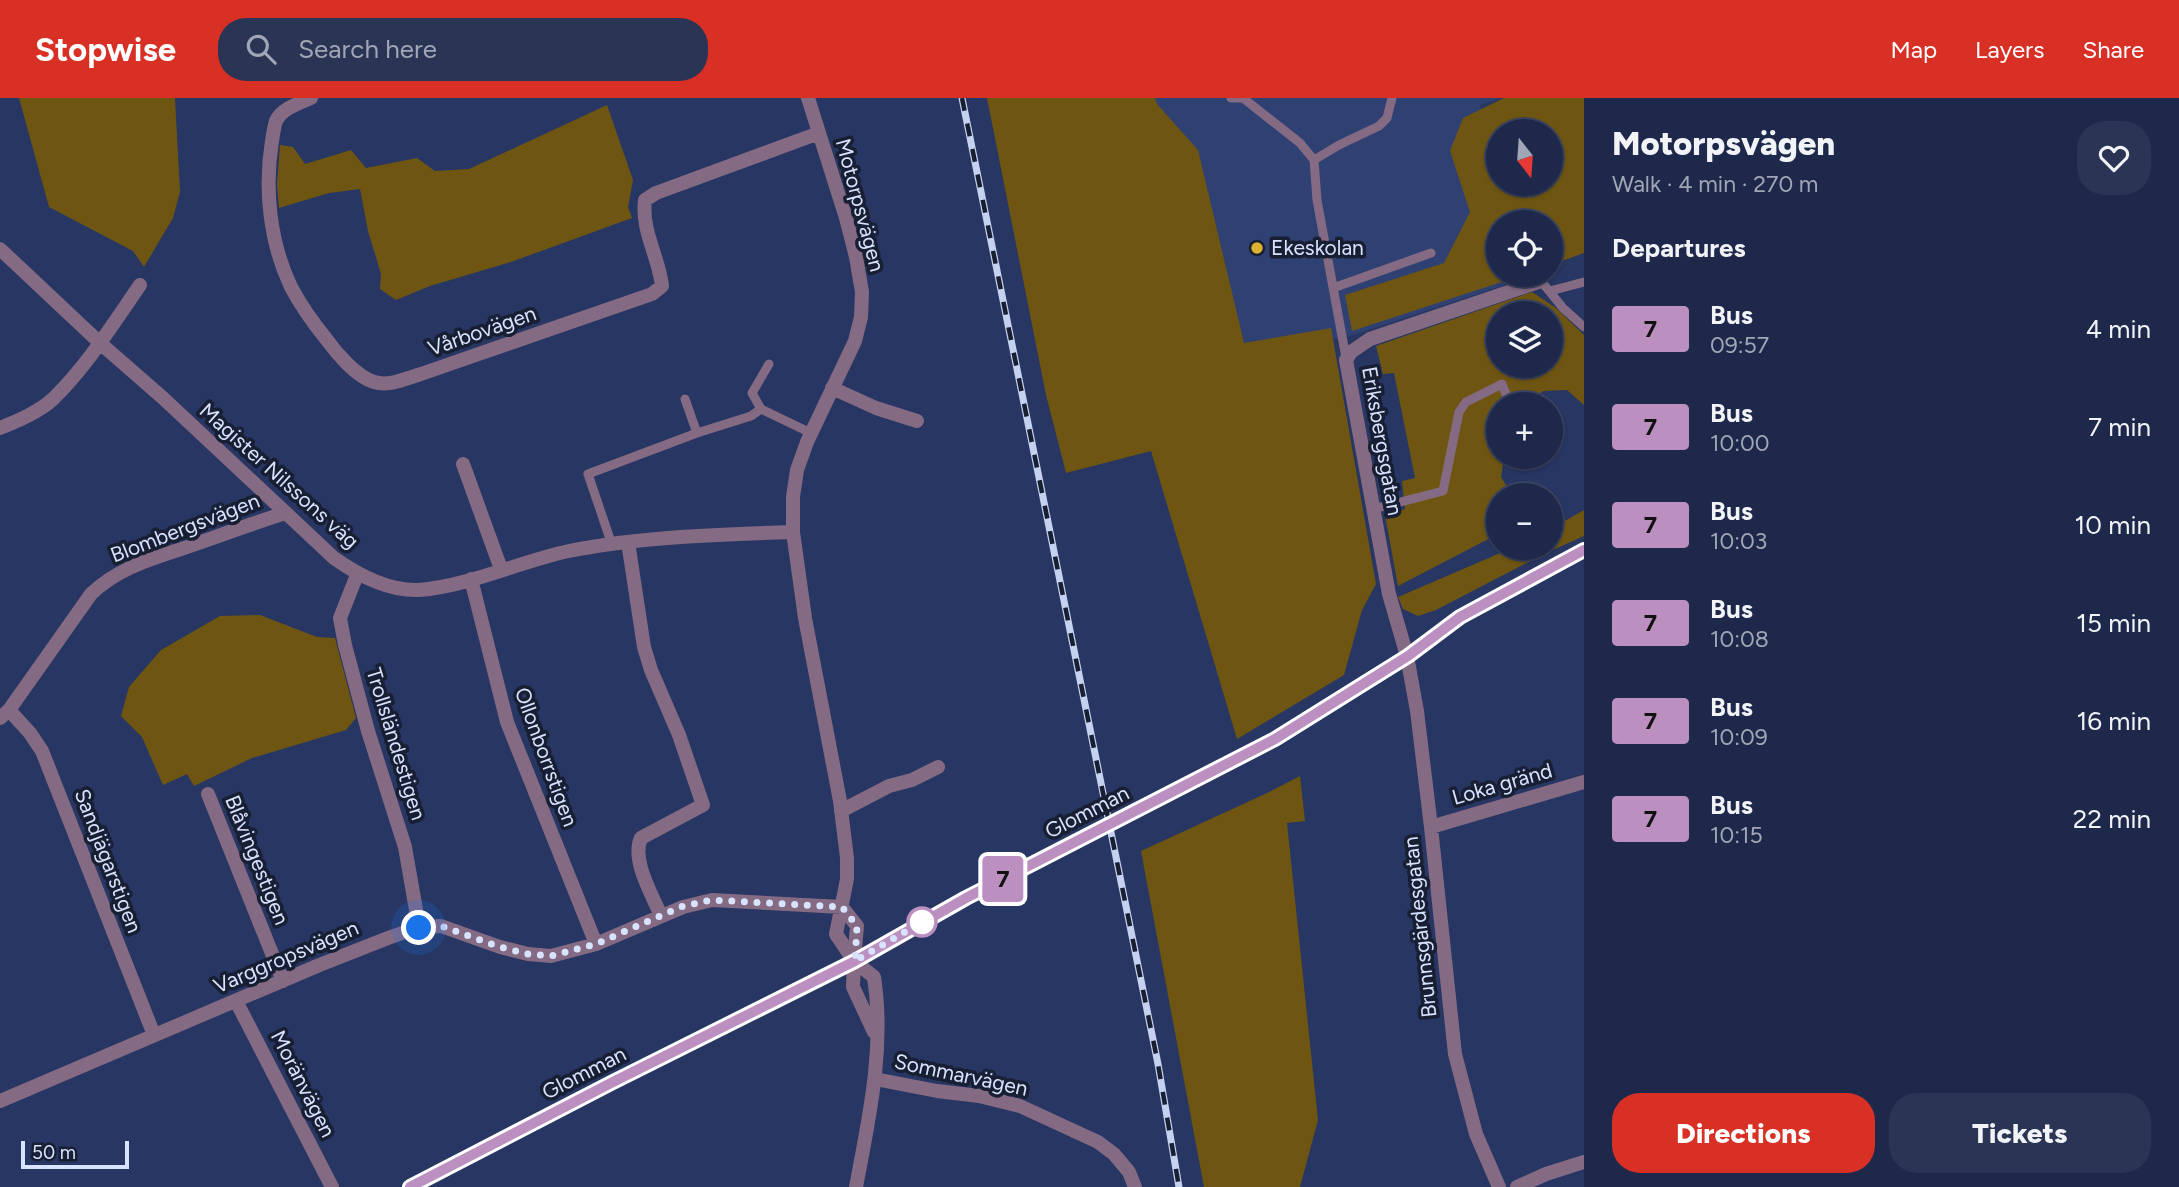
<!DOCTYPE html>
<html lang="en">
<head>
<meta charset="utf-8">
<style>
	body { margin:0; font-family:Figtree,sans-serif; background:#2a3454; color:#f1f3f6; height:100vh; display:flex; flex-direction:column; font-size:26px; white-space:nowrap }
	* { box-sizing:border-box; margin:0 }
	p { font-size:23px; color:#a0a6b5 }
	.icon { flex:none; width:38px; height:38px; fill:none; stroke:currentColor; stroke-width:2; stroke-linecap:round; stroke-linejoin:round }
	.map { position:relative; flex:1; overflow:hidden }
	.side { display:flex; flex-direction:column; background:#1d284a; width:595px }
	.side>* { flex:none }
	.badge { padding:0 14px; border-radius:5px; font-size:24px; line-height:46px }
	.needle { width:46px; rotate:163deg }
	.tools { position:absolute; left:1486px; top:21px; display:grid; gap:14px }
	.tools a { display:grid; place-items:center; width:77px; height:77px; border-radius:50%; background:#1d284a; box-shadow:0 2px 5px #0004,0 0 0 2px #3b4462; font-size:35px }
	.scale { position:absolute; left:21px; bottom:18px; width:108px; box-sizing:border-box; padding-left:7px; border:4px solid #d7e3ff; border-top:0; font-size:19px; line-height:24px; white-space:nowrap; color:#d7e3ff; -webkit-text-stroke:5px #181f33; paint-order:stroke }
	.you { position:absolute; width:35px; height:35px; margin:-18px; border:5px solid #fff; border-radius:50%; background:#1a73e8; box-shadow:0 0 0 10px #1a73e833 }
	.map>.badge { position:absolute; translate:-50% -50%; box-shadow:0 0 0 4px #fff }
	h2 { padding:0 28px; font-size:26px; line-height:63px }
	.round { display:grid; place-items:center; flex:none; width:74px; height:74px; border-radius:28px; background:#2a3454 }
	.headline { display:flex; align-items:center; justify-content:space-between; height:119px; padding:0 28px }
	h1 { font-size:33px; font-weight:800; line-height:52px }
	.button { display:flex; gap:14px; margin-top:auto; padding:14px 28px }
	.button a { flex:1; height:80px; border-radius:28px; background:#d93025; color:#fff; font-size:28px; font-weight:800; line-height:80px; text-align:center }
	.button a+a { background:#2a3454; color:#f1f3f6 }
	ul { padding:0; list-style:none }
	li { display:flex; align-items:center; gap:21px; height:98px; padding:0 28px }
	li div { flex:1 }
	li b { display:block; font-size:26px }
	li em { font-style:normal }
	li .badge { min-width:77px; font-weight:700; text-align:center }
	header { display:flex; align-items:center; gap:42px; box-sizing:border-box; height:98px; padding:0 35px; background:#d93025; color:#fff }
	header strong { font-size:33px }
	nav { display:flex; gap:38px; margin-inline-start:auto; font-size:24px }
	.search { width:490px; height:63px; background:#2a3454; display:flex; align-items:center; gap:18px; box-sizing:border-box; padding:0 24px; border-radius:28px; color:#a0a6b5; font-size:26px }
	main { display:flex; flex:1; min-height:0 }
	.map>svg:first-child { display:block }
	.built { fill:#2f4072 }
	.green { fill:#6e5612; fill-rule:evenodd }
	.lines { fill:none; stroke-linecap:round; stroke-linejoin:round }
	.service { stroke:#856a83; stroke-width:9 }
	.minor { stroke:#856a83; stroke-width:14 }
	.tertiary { stroke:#856a83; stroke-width:14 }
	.rail-casing { stroke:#c5d2ef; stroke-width:7 }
	.rail { stroke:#181f33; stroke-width:4.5; stroke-dasharray:13; stroke-linecap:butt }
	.tertiary-bridge { stroke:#856a83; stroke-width:14 }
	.line-casing { stroke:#fff; stroke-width:16 }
	.line { stroke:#bb8fc0; stroke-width:10 }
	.walk { stroke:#d7e3ff; stroke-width:7; stroke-dasharray:0 12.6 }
	.poi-dot { fill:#deb133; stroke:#181f33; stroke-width:2.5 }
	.stop-dot { fill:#fff; stroke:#bb8fc0; stroke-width:3.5 }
	.labels { text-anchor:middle; stroke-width:7; stroke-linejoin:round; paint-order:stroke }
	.street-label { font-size:21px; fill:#d7e3ff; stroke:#181f33 }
	.poi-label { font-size:21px; fill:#d7e3ff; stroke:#181f33; text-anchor:start }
</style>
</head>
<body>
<header>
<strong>Stopwise</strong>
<div class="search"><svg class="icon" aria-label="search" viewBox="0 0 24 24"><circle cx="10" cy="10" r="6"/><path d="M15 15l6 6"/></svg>Search here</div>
<nav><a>Map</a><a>Layers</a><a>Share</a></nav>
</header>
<main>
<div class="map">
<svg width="1584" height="1089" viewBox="0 0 1584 1089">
	<rect width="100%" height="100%" fill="#273662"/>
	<path class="built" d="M987,0H1501L1480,7L1498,54V177H1535L1353,237L1258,259Z"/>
	<path class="green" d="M19,0H175L180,94L173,120L144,169L133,153L49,109Z
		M987,0H1155L1157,6L1198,52L1244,245L1331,230L1376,486L1362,512L1344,577L1237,641L1151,353L1066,375L1046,297Z
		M1504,0H1584V155L1551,167L1550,124H1498V177H1523L1352,233L1345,197L1444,165L1470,114L1450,53L1463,20ZM1550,33V86H1498V33Z
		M607,7L633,82L628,109L632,120L511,164L430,188L396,202L380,191L381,176L368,133L360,91L329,95L279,110L277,86L280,47L293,49L305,66L351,52L366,70L417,60L435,73L469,71Z
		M1532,194L1556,210L1584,237V307L1567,292L1543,293L1529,306H1498V359H1504L1501,379L1512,397H1498V436L1398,488L1385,417L1405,411L1402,383L1415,380L1394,275L1383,276L1376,248ZM1498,215H1550V268H1498Z
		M1584,412V438L1546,455L1436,512L1418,518L1403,511L1398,499L1512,450H1550L1551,431Z
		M260,517L317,539L335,540L356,620L346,632L252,660L194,688L187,676L163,687L142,639L121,618L129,589L161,552L220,518Z
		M1300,678L1305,723L1287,725L1318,1022L1300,1089H1204L1141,753L1265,696Z"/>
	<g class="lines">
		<path class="service" d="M1231,0H1243
			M1243,0L1300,45L1314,62L1317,102L1346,260
			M1314,62L1339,47L1379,28L1387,20L1392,0
			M1541,183L1563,210L1584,229
			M1333,190L1431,155
			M1550,193L1584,184
			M685,301L697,335
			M761,311L752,295L769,266
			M1373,411L1443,393L1459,314L1466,304L1502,286L1510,306
			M612,447L588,376L697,335L751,318L761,311L811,335"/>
		<path class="minor" d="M311,0C300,5 282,10 276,23C274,29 273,37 272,43C264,91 270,145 291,189C301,208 314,226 327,242C337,256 357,279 374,284C389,289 407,280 421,276L652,196L662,188C659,159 641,133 645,102L656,95L819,35
			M808,0L846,120L856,159L862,194L861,219L855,243L807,344L797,372L793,399V434L805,520L840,703L847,760V781L836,836L854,863
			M0,151L100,245L163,300L334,460C358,477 388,493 418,492C466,489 521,463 569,453C639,439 722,436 793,434
			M832,290L876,310L917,323
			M0,330C17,323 39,314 53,301C87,268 113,226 140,187
			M463,366L501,471
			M628,444L644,549L651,572L679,637L703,707L641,740C631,762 652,796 661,818
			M357,477L340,520L345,547L368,633L405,749L419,829
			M471,481L507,624L596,846
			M9,612L30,635L42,653L154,937
			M0,620L9,612L91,496C120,468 156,460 193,447C224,436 254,425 285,415
			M208,696L283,883
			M841,713L889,688L912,682L938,669
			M1431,729L1584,684
			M842,809L857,828L854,863
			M236,903L332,1089
			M875,981L937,993L979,998L1020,1008L1098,1044L1114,1056L1129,1074L1135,1089
			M0,1003L317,868L388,840L419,829L441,828L500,849L528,856L551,858L596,846L683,809L712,802L842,809
			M1499,1089L1476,1036L1455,956L1431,729L1417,613L1407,558L1389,496L1346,262L1351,254L1370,241L1541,183
			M1517,1089L1546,1076L1584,1064"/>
		<path class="tertiary" d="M1136,712L1275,641L1407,558L1460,519L1584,452
			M854,863L874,879C885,949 869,1020 856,1089
			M854,863L853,889L874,934
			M410,1089L611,985L854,863L947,810L1090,736"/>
		<g class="rail-casing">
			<path id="rail" d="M962,0L1158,966L1179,1089"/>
		</g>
		<use href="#rail" class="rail"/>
		<path class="tertiary-bridge" d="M1090,736L1136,712"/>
	</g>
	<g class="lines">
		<g class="line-casing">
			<path id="line" d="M410,1089L611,985L855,863L966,800L1275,641L1408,558L1460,519L1584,452"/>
		</g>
		<use href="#line" class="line"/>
		<path class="walk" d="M419,830L441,828L500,849L528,856L551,858L596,846L683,808L712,802L842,809L857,828L855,863L922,824"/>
	</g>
	<circle class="poi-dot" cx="1257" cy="150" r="7"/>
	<circle class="stop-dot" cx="922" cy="824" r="14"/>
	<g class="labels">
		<g class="street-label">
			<text transform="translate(860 107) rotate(75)" y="7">Motorpsvägen</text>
			<text transform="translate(482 233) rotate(-19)" y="7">Vårbovägen</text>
			<text transform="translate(1382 343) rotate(80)" y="7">Eriksbergsgatan</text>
			<text transform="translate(279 378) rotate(42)" y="7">Magister Nilssons väg</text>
			<text transform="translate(185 430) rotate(-21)" y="7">Blombergsvägen</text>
			<text transform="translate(396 646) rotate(73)" y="7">Trollsländestigen</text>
			<text transform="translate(546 659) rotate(70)" y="7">Ollonborrstigen</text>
			<text transform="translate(1502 686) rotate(-16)" y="7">Loka gränd</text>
			<text transform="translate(1087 714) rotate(-27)" y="7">Glomman</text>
			<text transform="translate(257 762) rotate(68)" y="7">Blåvingestigen</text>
			<text transform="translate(108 763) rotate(69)" y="7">Sandjägarstigen</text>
			<text transform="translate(1420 829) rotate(-96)" y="7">Brunnsgärdesgatan</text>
			<text transform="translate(286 859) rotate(-23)" y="7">Varggropsvägen</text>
			<text transform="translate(584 975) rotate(-27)" y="7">Glomman</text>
			<text transform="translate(961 977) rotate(12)" y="7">Sommarvägen</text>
			<text transform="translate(303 986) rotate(63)" y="7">Moränvägen</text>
		</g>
		<g class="poi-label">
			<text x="1271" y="157">Ekeskolan</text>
		</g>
	</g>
</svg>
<div class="tools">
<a><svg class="needle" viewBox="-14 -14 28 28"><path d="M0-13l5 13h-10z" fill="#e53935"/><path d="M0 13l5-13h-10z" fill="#a0a6b5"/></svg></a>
<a><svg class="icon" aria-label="locate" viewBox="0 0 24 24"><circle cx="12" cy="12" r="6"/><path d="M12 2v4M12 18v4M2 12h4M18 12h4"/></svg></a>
<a><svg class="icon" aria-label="layers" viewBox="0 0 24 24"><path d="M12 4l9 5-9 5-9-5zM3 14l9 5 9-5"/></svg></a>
<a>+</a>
<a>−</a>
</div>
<div class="scale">50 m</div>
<div class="you" style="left:419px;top:830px"></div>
<b class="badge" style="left:1003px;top:781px;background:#bb8fc0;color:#111">7</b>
</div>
<section class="side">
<div class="headline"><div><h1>Motorpsvägen</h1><p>Walk · 4 min · 270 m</p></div><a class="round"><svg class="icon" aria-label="heart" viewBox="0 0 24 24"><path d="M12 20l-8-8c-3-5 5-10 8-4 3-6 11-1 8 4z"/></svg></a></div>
<h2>Departures</h2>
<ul>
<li><span class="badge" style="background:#bb8fc0;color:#111">7</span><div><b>Bus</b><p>09:57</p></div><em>4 min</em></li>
<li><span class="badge" style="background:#bb8fc0;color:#111">7</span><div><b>Bus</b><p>10:00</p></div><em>7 min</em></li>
<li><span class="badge" style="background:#bb8fc0;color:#111">7</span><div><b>Bus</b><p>10:03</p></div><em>10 min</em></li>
<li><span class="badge" style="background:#bb8fc0;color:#111">7</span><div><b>Bus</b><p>10:08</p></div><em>15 min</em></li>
<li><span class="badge" style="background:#bb8fc0;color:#111">7</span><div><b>Bus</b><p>10:09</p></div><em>16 min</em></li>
<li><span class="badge" style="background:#bb8fc0;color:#111">7</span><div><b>Bus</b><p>10:15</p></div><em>22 min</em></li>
</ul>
<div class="button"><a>Directions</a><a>Tickets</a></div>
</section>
</main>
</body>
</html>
